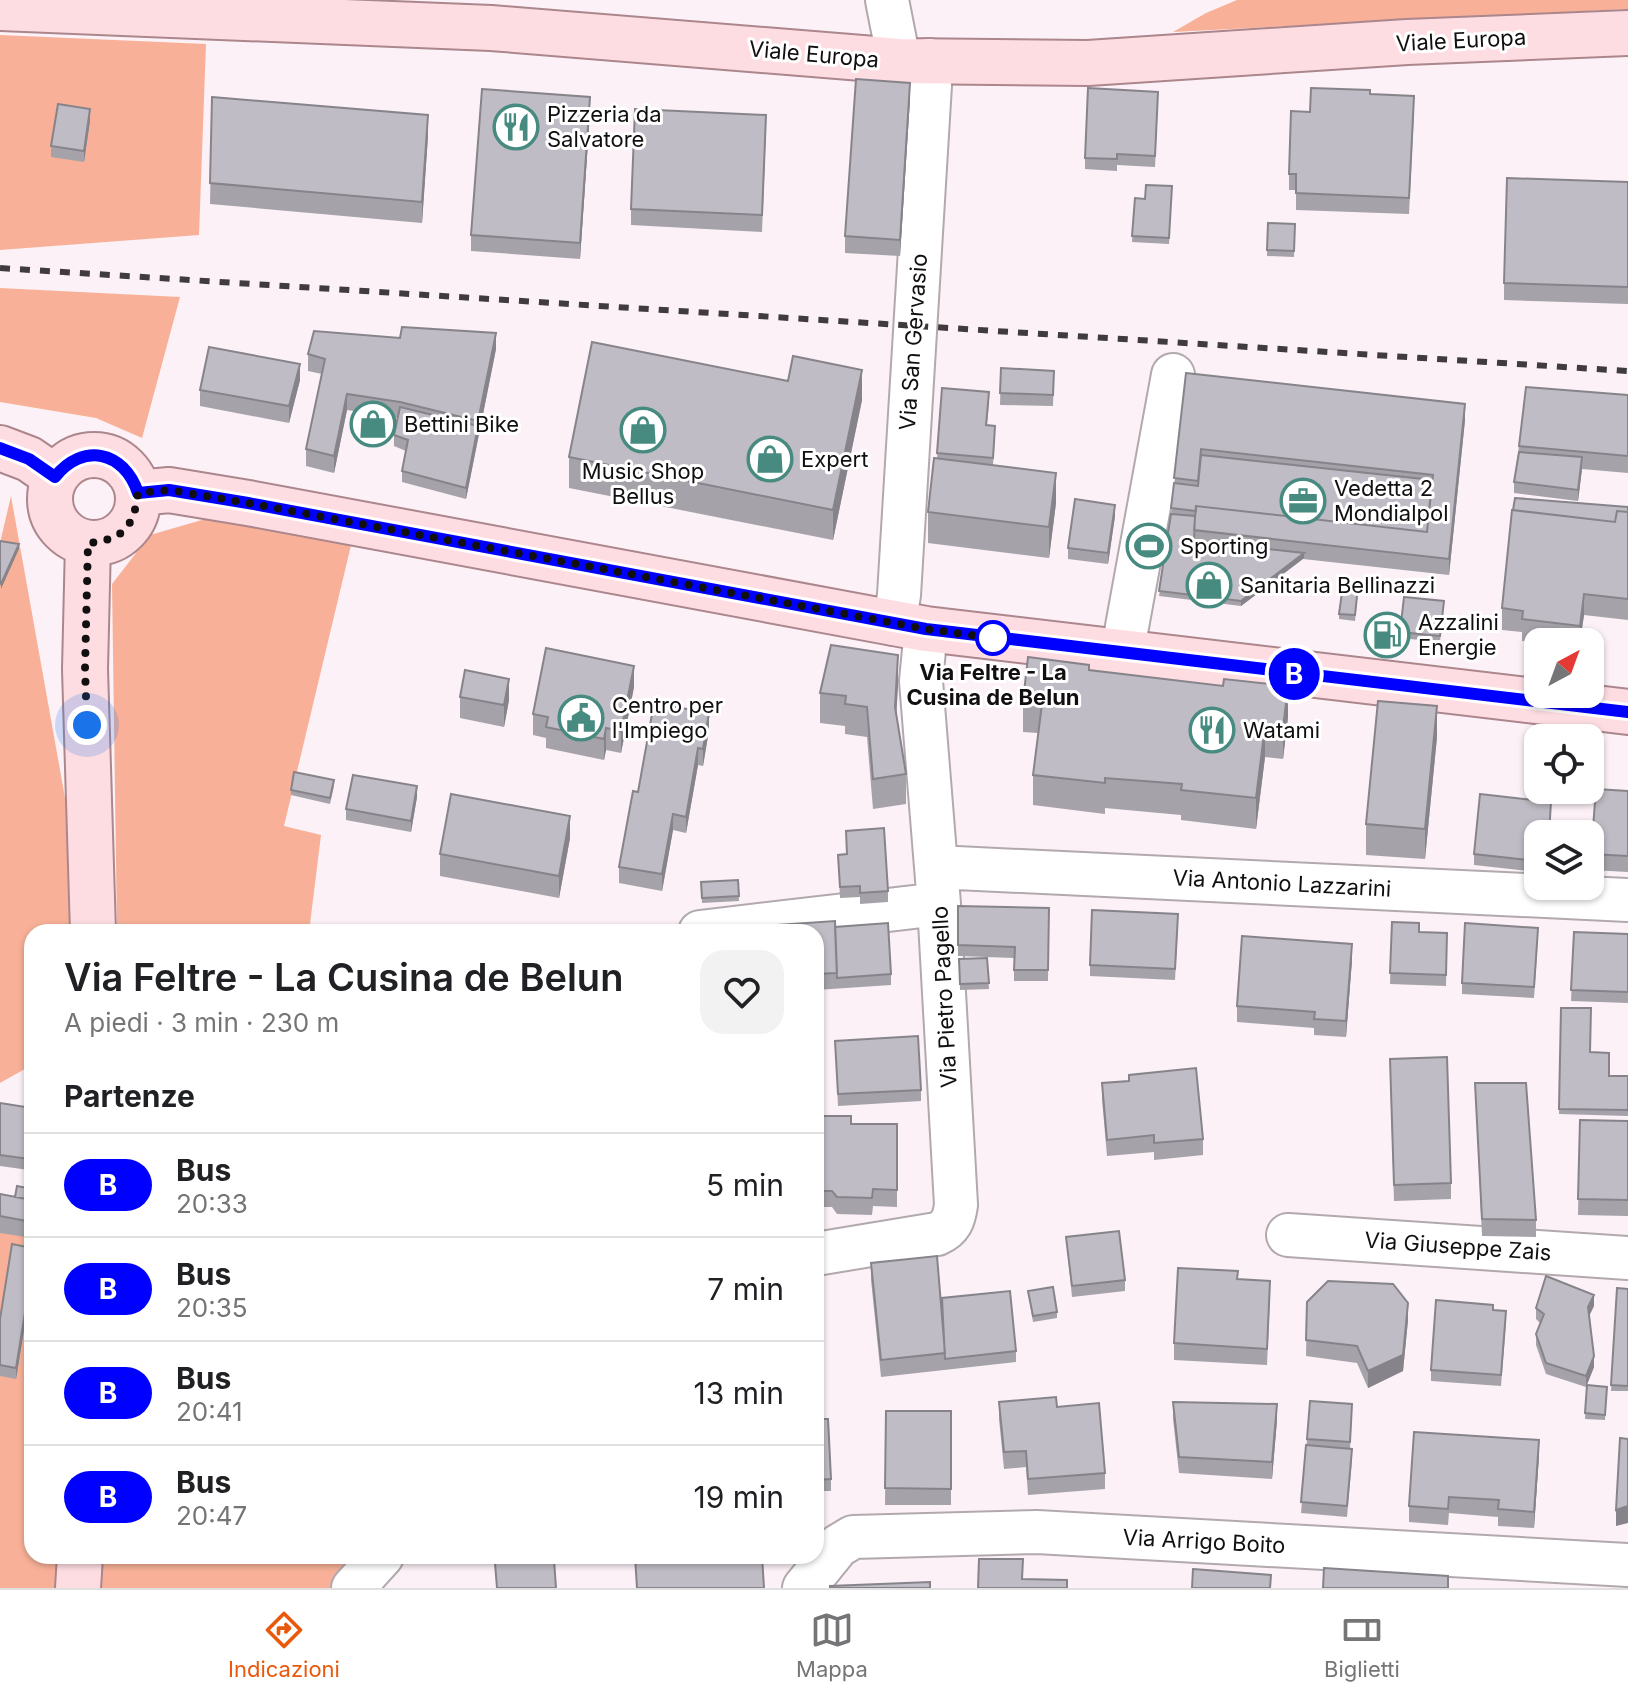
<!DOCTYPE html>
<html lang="it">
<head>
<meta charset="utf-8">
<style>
	body { margin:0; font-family:Inter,sans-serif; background:#f2f2f2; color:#202124; height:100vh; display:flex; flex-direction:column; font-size:30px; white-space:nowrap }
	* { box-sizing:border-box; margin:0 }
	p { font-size:26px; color:#757577 }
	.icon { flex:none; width:44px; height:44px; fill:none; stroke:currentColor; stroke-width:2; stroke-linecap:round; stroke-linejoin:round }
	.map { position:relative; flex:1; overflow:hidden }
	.panel { position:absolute; left:24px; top:924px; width:800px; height:640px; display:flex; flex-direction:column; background:#fff; border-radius:24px; box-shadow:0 2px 6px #0004 }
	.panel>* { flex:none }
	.badge { padding:0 16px; border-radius:26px; font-size:28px; line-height:52px }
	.needle { width:52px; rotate:41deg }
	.controls { position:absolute; left:1524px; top:628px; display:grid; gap:16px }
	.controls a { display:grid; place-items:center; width:80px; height:80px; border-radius:16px; background:#fff; box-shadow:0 2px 6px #0004; font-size:40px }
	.you { position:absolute; width:40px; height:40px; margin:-20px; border:6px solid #fff; border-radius:50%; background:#1a73e8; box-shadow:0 0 0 12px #1a73e833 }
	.map>.badge { position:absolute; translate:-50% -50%; box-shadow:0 0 0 4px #fff }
	h2 { padding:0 40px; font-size:30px; line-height:72px }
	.round { display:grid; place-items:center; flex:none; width:84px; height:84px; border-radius:24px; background:#f2f2f2 }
	.summary { display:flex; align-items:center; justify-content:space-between; height:136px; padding:0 40px }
	h1 { font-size:38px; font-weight:600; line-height:60px }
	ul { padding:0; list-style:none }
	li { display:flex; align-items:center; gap:24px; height:104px; padding:0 40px; border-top:2px solid #e0e0e0 }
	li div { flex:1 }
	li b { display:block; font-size:30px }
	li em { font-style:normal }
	li .badge { min-width:88px; font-weight:700; text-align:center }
	.tab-bar { display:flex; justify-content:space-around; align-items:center; height:112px; border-top:2px solid #e0e0e0; background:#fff; font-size:22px; color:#757577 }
	.tab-bar a { display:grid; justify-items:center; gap:4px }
	.tab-bar .active { color:#ea580c }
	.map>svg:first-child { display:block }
	.green { fill:#f8b198 }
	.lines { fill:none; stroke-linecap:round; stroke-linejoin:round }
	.minor-casing { stroke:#b2a9af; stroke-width:46 }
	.major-casing { stroke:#ab868c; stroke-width:48 }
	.minor { stroke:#fff; stroke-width:42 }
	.major { stroke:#fedde2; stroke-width:44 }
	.rail { stroke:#403b3e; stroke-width:6; stroke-dasharray:10 10; stroke-linecap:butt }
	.wall { fill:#a5a2a9 }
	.shaded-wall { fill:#86848a }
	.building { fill:#c0bcc5; stroke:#86848a; stroke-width:2 }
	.line-casing { stroke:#fff; stroke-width:18 }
	.line { stroke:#00f; stroke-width:12 }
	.walk { stroke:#120f11; stroke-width:8; stroke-dasharray:0 14.4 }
	.stop-dot { fill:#fff; stroke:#00f; stroke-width:4 }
	.labels { text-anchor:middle; stroke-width:6; stroke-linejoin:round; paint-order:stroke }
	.street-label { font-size:22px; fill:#120f11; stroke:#fff }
	.poi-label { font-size:22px; fill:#120f11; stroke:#fff; text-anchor:start }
	.stop-label { font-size:22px; font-weight:bold; fill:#120f11; stroke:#fff }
</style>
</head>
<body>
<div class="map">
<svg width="1628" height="1588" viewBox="0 0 1628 1588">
	<rect width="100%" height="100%" fill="#fbf1f7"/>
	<path class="green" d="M1237,0H1628V9L1173,32L1206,13Z
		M0,35L206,44L199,235L0,250Z
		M0,288L180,297L142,438L96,418L0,402Z
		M11,496L89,932H32V1065L0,1083V543Z
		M233,511L352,541L284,826L321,835L309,932H117L112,584L150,535Z
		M32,1194V1556H368L338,1588H0V1210Z"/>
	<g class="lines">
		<g class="minor-casing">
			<path id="minor" d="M887,0L899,61
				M894,624L899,595L930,85L929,60
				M1122,654L1173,375
				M936,867L1628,900
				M700,932L939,904
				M1288,1235L1628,1258
				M816,1254L937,1234C951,1228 954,1219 956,1205L939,904L921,681L926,629
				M353,1588L382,1556
				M804,1588L838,1546L853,1537L1037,1532L1628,1565"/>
		</g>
		<g class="major-casing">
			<path id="major" d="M0,8L491,28L899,61L1088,63L1407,42L1628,33
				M0,448L29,459L55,477
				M50 499a44 44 0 1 1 88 0a44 44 0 1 1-88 0Z
				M138,493L169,490L248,503L926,629L1628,712
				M88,543L85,669L93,932
				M78,1588L80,1556"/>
		</g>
		<use href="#minor" class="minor"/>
		<use href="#major" class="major"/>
		<path class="rail" d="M0,268L1628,371"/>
	</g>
	<path class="wall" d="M1370,94L1414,113L1409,214L1296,210V190H1289V174L1310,112Z
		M212,97L428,136L422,223L210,204Z
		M910,99L900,256L845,253V236Z
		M1158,103L1155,167L1117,165V171L1085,169V158Z
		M590,113L580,259L471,251V235Z
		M90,121L84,162L51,157V146Z
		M766,132L762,232L631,225V209Z
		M1628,182V304L1504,300V283Z
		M1172,186L1169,244L1132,242L1135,198L1145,199Z
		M1295,224L1294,257L1267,256V250Z
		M496,349L466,499L402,482V471L406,451L394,446V435L397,418L347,410L334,473L306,466V449L322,374L308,371V354Z
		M1001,368L1054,371L1053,406L1000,405Z
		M1186,373L1465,420L1449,575L1303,559L1241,606L1159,596L1171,514Z
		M300,380L289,423L200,406V390Z
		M942,388L989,403L987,425L995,437L993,465L1056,503L1049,558L928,543V512L937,458Z
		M1628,395V473L1582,469L1578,501L1514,493V482L1519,446Z
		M862,400L833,540L569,488V457Z
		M1628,507V620L1584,615L1580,642H1538L1522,641V632L1502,630V608Z
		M1115,516L1108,564L1068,559V548Z
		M1358,592L1355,621L1339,619V614Z
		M1444,601L1440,642L1400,638V632Z
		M1089,670L1288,717L1283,759L1265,757L1256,829L1181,820V815L1105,808V814L1033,805V775L1038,733L1023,732V701Z
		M898,685L896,715L906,774V804L873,809L867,737L845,734V726L820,723V693Z
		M634,687L621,753L606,750L604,760L546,748V738L533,735V714Z
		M460,697L509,700L504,727L460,718Z
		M709,730L703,766L698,765L686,833L673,830L662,891L619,883V867L638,792Z
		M1437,737L1425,859L1366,855V824Z
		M334,786L330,804L291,795V790Z
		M1628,791V872L1591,870V854Z
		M417,797L411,832L346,820V809Z
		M1551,813L1538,834V872L1474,865V854Z
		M570,838L559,898L440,876V854Z
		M838,855L888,891V902L860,904V897L840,898Z
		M738,880L739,901L702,903L701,882Z
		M1049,908L1048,981H1014V958L958,956V945Z
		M1392,922L1419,932L1447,933L1446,986L1390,984Z
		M1178,925L1175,980L1090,976V965Z
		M835,927L891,974V985L816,990V932Z
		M1574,932L1628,934V1003L1571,1001Z
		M1538,939L1534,998L1462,994V983Z
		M987,958L989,989L960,990L959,959Z
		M1352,960L1346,1037L1314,1035V1028L1237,1022V1006Z
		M1561,1008L1590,1052L1609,1076H1628V1116L1559,1114Z
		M835,1041L921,1090V1101L838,1106Z
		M1390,1076L1451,1183V1199L1394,1201Z
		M1102,1083L1203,1139V1155L1154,1160V1152L1107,1156L1102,1099Z
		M1475,1083L1536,1220V1237L1482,1236Z
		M0,1103L32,1108L29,1170L0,1166Z
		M816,1116L851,1124H897V1207L873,1206L872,1215L837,1214L832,1207H816Z
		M1580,1120L1628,1121V1216L1578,1215Z
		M32,1189V1238L0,1233V1194L15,1197Z
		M1066,1237L1125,1280V1291L1072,1297Z
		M32,1248V1281L16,1379L0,1376V1319Z
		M871,1263L1016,1351V1362L881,1377L871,1280Z
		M1238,1279L1270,1297L1267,1365L1174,1360V1343Z
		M1617,1288L1628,1289V1391H1611Z
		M1028,1291L1057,1312V1318L1033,1322Z
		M1307,1302L1408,1320L1403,1371L1368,1388L1357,1363L1306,1356Z
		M1594,1306L1589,1316L1594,1367L1586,1387L1546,1374L1536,1345V1334L1540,1323L1536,1319V1308Z
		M1493,1310L1506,1322L1501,1386L1431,1381V1370Z
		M816,1318L820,1350V1361L816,1362Z
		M1587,1385L1607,1387L1605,1420L1585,1419Z
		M999,1402L1057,1407L1105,1473V1489L1028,1495L1026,1467L1004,1469L999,1419Z
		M1173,1402L1277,1420L1272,1479L1179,1473L1173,1419Z
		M886,1411H951V1505H885Z
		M1352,1415L1350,1449L1352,1460L1347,1517L1301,1513L1307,1439Z
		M816,1419L831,1479V1491H816Z
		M1539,1456L1534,1528L1498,1526V1517L1449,1513L1448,1525L1409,1522V1506Z"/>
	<path class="shaded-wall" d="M910,83V99L900,256V240Z
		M590,97V113L580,259V243Z
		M90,109V121L84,162V151Z
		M428,115V136L422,223V202Z
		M496,333V349L466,499V488Z
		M300,364V380L289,423V406Z
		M862,370V400L833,540V510Z
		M347,394V410L334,473V456Z
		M1465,404V420L1449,575V559Z
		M1582,457V469L1578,501V490Z
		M1056,473V503L1049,558V527Z
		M1115,505V516L1108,564V553Z
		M19,544V549L1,589V584Z
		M1304,553V558L1241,606V601Z
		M1584,594V615L1580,642V626Z
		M898,655V685L895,737V707Z
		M634,666V687L621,753V731Z
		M509,679V700L504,727V705Z
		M1288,686V717L1283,759V728Z
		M1437,706V737L1425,859V829Z
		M709,713V730L703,766V749Z
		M1265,726V757L1256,829V798Z
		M606,728V750L604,760V739Z
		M698,748V765L686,833V817Z
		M417,786V797L411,832V821Z
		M673,814V830L662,891V874Z
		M570,816V838L559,898V876Z
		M1352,944V960L1346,1037V1021Z
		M32,1141V1153L29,1170V1159Z
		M32,1270V1281L16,1379V1368Z
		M1594,1295V1306L1588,1318V1307Z
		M1408,1303V1320L1403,1371L1368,1388V1371Z
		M1594,1356V1367L1586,1387V1376Z
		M1277,1404V1420L1272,1479V1462Z
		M1539,1440V1456L1534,1528V1512Z
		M1628,1506V1523L1616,1526V1510Z"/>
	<path class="building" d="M856,79L910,83L900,240L845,236Z
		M1088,88L1158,92L1155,156L1117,154V159L1085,158Z
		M1311,88L1370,90V94L1414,96L1409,198L1296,193V174H1289L1291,111L1310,112Z
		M482,89L590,97L580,243L471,235Z
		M212,97L428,115L422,202L210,183Z
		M58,104L90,109L84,151L51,146Z
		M635,109L766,115L762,215L631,209Z
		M1507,178L1628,182V287L1504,283Z
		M1146,185L1172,186L1169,238L1132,236L1135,198L1145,199Z
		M1268,223L1295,224L1294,251L1267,250Z
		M402,327L496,333L478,421L400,402L347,394L334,456L306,449L325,359L308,354L314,331L400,338Z
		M592,342L788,381L793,356L862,370L833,510L569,457Z
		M209,347L300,364L289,406L200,390Z
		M1001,368L1054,371L1053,395L1000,393Z
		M1186,373L1465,404L1449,559L1194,530L1196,506L1427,532L1433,475L1201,449L1198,481L1174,478Z
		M1526,387L1628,395V456L1519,446Z
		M942,388L989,392L986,425L995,426L993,458L937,453Z
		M400,407L478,426L466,488L402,471L408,440L394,435Z
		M1519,452L1582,457L1578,490L1514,482Z
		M1201,455L1432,480L1427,532L1196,506V511L1171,508L1174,483L1198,486Z
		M934,458L1056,473L1049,527L928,512Z
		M1515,498L1628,507V512L1617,511L1615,522L1513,510Z
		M1075,499L1115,505L1108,553L1068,548Z
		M1512,510L1615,522L1617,511L1628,512V599L1584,594L1580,626L1522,619L1523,611L1502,608Z
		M1171,514L1195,516L1194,541L1304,553L1241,601L1159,591Z
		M0,541L19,544L1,584L0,583Z
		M1343,585L1358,586L1355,615L1339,614Z
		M1404,597L1444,601L1440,636L1400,632Z
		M831,645L898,655L895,707L906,774L873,779L867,707L845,704L846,696L820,693Z
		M546,648L634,666L621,731L606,728L604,739L546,727L548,717L533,714Z
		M1028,657L1089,665V670L1223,686L1224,679L1288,686L1283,728L1265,726L1256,798L1181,790L1182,784L1105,778V783L1033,775L1042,704L1023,701Z
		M465,670L509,679L504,705L460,697Z
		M1378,701L1437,706L1425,829L1366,824Z
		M654,703L709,713L703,749L698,748L686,817L673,814L662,874L619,867L633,791L638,792Z
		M294,772L334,780L330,798L291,790Z
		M353,775L417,786L411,821L346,809Z
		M1596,789L1628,791V856L1591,854Z
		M451,794L570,816L559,876L440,854Z
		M1480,794L1551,802L1549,834H1538V861L1474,854Z
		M884,828L888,891L860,893V886L840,887L838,855L847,854L846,831Z
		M738,880L739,896L702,898L701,882Z
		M958,906L1049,908L1048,970H1014L1015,947L958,945Z
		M1092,910L1178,914L1175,969L1090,965Z
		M835,921L837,973L816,974V932H676Z
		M1392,922L1419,923V932L1447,933L1446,975L1390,973Z
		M888,923L891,974L837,978L835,927Z
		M1465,923L1538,928L1534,987L1462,983Z
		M1574,932L1628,934V992L1571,990Z
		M1242,936L1352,944L1346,1021L1314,1019L1315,1012L1237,1006Z
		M987,958L989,983L960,984L959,959Z
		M1561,1008H1591L1590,1052L1609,1053V1076H1628V1110L1559,1109Z
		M918,1036L921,1090L838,1094L835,1041Z
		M1447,1057L1451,1183L1394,1185L1390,1059Z
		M1196,1068L1203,1139L1154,1143V1135L1107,1140L1102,1083L1129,1081V1075Z
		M1475,1083H1526L1536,1220L1482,1219Z
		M0,1103L32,1108V1141L29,1159L0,1155Z
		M816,1116H851V1124H897V1190L873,1189L872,1198L837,1197L832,1191H816Z
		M1580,1120L1628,1121V1200L1578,1199Z
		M17,1186L32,1189V1200L15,1197Z
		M0,1194L32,1200V1222L0,1216Z
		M1119,1231L1125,1280L1072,1286L1066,1237Z
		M12,1244L32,1248V1270L16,1368L0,1365V1319Z
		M937,1256L945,1353L881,1360L871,1263Z
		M1178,1268L1238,1271L1237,1279L1270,1281L1267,1349L1174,1343Z
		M1546,1276L1594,1295L1588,1307L1594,1356L1586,1376L1546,1363L1536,1334L1544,1314L1536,1308Z
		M1328,1281L1393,1284L1408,1303L1403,1355L1368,1371L1357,1346L1306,1340L1307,1302Z
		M1053,1287L1057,1312L1033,1316L1028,1291Z
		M1617,1288L1628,1289V1386L1611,1385Z
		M1010,1291L1016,1351L945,1359L942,1298Z
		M1436,1300L1493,1305V1310L1506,1311L1501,1375L1431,1370Z
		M816,1318L820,1350L816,1351Z
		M1587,1385L1607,1387L1605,1415L1585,1413Z
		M1056,1397L1057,1407L1099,1403L1105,1473L1028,1479L1026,1451L1004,1452L999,1402Z
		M1310,1401L1352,1404L1350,1442L1307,1439Z
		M1173,1402L1277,1404L1272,1462L1179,1457Z
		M886,1411H951V1489L885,1488Z
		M816,1419H828L831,1479L816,1480Z
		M1414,1432L1539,1440L1534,1512L1498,1509L1499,1500L1449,1497L1448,1509L1409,1506Z
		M1620,1438L1628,1439V1506L1616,1510Z
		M1306,1445L1352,1449L1347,1506L1301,1502Z
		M635,1556H762L764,1588H637Z
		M979,1559H1023L1022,1579L1067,1580V1588H978Z
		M554,1560L556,1588H497L495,1563Z
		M1324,1568L1448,1576V1588H1323Z
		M1193,1569L1271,1575L1270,1588H1192Z
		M930,1582V1588H830V1586Z"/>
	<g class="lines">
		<g class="line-casing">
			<path id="line" d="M0,448L29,459L55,477C83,442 124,451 138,493L169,490L248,503L926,629L1628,712"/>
		</g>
		<use href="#line" class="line"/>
		<path class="walk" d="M87,725L85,669L88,543C123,540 134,527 138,493L169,490L248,503L926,629L993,638"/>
	</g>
	<defs>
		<g id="restaurant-ring" transform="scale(2.3)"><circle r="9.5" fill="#fff" stroke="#478b80" stroke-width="1.5"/><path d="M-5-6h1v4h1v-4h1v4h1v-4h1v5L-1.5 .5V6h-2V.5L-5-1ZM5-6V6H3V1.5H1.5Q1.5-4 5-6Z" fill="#478b80"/></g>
		<g id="shop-ring" transform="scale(2.3)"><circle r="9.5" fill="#fff" stroke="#478b80" stroke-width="1.5"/><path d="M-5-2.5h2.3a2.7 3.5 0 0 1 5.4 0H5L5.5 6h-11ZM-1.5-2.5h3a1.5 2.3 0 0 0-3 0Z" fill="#478b80"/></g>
		<g id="office-ring" transform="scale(2.3)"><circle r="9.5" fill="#fff" stroke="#478b80" stroke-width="1.5"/><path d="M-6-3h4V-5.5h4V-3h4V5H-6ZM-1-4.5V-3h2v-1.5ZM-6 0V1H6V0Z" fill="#478b80"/></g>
		<g id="stadium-ring" transform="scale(2.3)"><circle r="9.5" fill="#fff" stroke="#478b80" stroke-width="1.5"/><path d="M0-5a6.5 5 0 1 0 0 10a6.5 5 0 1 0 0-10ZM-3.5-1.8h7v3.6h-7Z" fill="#478b80"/></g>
		<g id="fuel-ring" transform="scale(2.3)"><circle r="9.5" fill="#fff" stroke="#478b80" stroke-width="1.5"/><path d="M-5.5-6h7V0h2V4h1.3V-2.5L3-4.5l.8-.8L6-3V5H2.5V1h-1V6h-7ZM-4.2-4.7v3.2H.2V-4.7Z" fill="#478b80"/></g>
		<g id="civic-ring" transform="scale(2.3)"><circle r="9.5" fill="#fff" stroke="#478b80" stroke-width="1.5"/><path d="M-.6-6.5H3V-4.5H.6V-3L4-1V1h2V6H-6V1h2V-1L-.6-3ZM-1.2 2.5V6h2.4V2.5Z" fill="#478b80"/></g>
	</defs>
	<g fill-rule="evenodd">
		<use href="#restaurant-ring" x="516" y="127"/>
		<use href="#shop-ring" x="373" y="424"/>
		<use href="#shop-ring" x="643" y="430"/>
		<use href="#shop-ring" x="770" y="459"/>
		<use href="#office-ring" x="1303" y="501"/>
		<use href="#stadium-ring" x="1149" y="546"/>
		<use href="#shop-ring" x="1209" y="585"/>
		<use href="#fuel-ring" x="1387" y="635"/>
		<use href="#civic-ring" x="581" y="718"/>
		<use href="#restaurant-ring" x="1212" y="730"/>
	</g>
	<circle class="stop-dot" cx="993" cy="638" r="16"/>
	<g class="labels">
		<g class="street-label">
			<text transform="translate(1461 40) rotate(-3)" y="8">Viale Europa</text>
			<text transform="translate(814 54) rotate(5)" y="8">Viale Europa</text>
			<text transform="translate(913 342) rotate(-86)" y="8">Via San Gervasio</text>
			<text transform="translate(1282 883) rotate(3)" y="8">Via Antonio Lazzarini</text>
			<text transform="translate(944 997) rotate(-93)" y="8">Via Pietro Pagello</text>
			<text transform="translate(1458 1246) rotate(4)" y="8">Via Giuseppe Zais</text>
			<text transform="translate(1204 1541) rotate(3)" y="8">Via Arrigo Boito</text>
		</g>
		<g class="poi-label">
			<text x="547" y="122">Pizzeria da<tspan x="547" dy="25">Salvatore</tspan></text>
			<text x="404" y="432">Bettini Bike</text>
			<text x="801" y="467">Expert</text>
			<text x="643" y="479" text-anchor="middle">Music Shop<tspan x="643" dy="25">Bellus</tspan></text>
			<text x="1334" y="496">Vedetta 2<tspan x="1334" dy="25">Mondialpol</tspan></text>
			<text x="1180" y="554">Sporting</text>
			<text x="1240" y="593">Sanitaria Bellinazzi</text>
			<text x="1418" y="630">Azzalini<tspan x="1418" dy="25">Energie</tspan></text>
			<text x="612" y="713">Centro per<tspan x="612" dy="25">l'Impiego</tspan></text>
			<text x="1243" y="738">Watami</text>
		</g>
		<g class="stop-label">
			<text x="993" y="680">Via Feltre - La<tspan x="993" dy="25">Cusina de Belun</tspan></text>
		</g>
	</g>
</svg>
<div class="controls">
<a><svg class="needle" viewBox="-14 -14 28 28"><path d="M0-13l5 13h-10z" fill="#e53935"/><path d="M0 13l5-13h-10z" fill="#757577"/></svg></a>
<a><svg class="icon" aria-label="locate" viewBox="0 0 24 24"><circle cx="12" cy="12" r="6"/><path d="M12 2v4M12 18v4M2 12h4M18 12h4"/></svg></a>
<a><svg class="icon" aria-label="layers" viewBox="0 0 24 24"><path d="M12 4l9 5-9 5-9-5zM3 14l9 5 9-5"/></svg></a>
</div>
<div class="you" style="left:87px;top:725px"></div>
<b class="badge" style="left:1294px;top:674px;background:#00f;color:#fff">B</b>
<section class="panel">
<div class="summary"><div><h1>Via Feltre - La Cusina de Belun</h1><p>A piedi · 3 min · 230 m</p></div><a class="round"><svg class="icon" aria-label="heart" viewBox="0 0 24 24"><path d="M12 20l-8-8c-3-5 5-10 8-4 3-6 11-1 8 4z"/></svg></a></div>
<h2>Partenze</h2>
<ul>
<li><span class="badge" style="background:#00f;color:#fff">B</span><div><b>Bus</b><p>20:33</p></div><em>5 min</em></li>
<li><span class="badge" style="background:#00f;color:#fff">B</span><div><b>Bus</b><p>20:35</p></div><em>7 min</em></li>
<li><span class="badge" style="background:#00f;color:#fff">B</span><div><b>Bus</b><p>20:41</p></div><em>13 min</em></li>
<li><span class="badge" style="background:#00f;color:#fff">B</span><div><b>Bus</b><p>20:47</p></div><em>19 min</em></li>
</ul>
</section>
</div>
<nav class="tab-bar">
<a class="active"><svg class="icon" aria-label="directions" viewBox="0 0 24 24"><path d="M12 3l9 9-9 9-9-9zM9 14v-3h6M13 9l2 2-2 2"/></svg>Indicazioni</a>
<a><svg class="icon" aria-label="map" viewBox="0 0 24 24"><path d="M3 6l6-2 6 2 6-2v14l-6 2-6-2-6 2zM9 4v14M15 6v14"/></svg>Mappa</a>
<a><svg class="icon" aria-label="tickets" viewBox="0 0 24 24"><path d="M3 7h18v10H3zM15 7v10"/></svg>Biglietti</a>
</nav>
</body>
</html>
